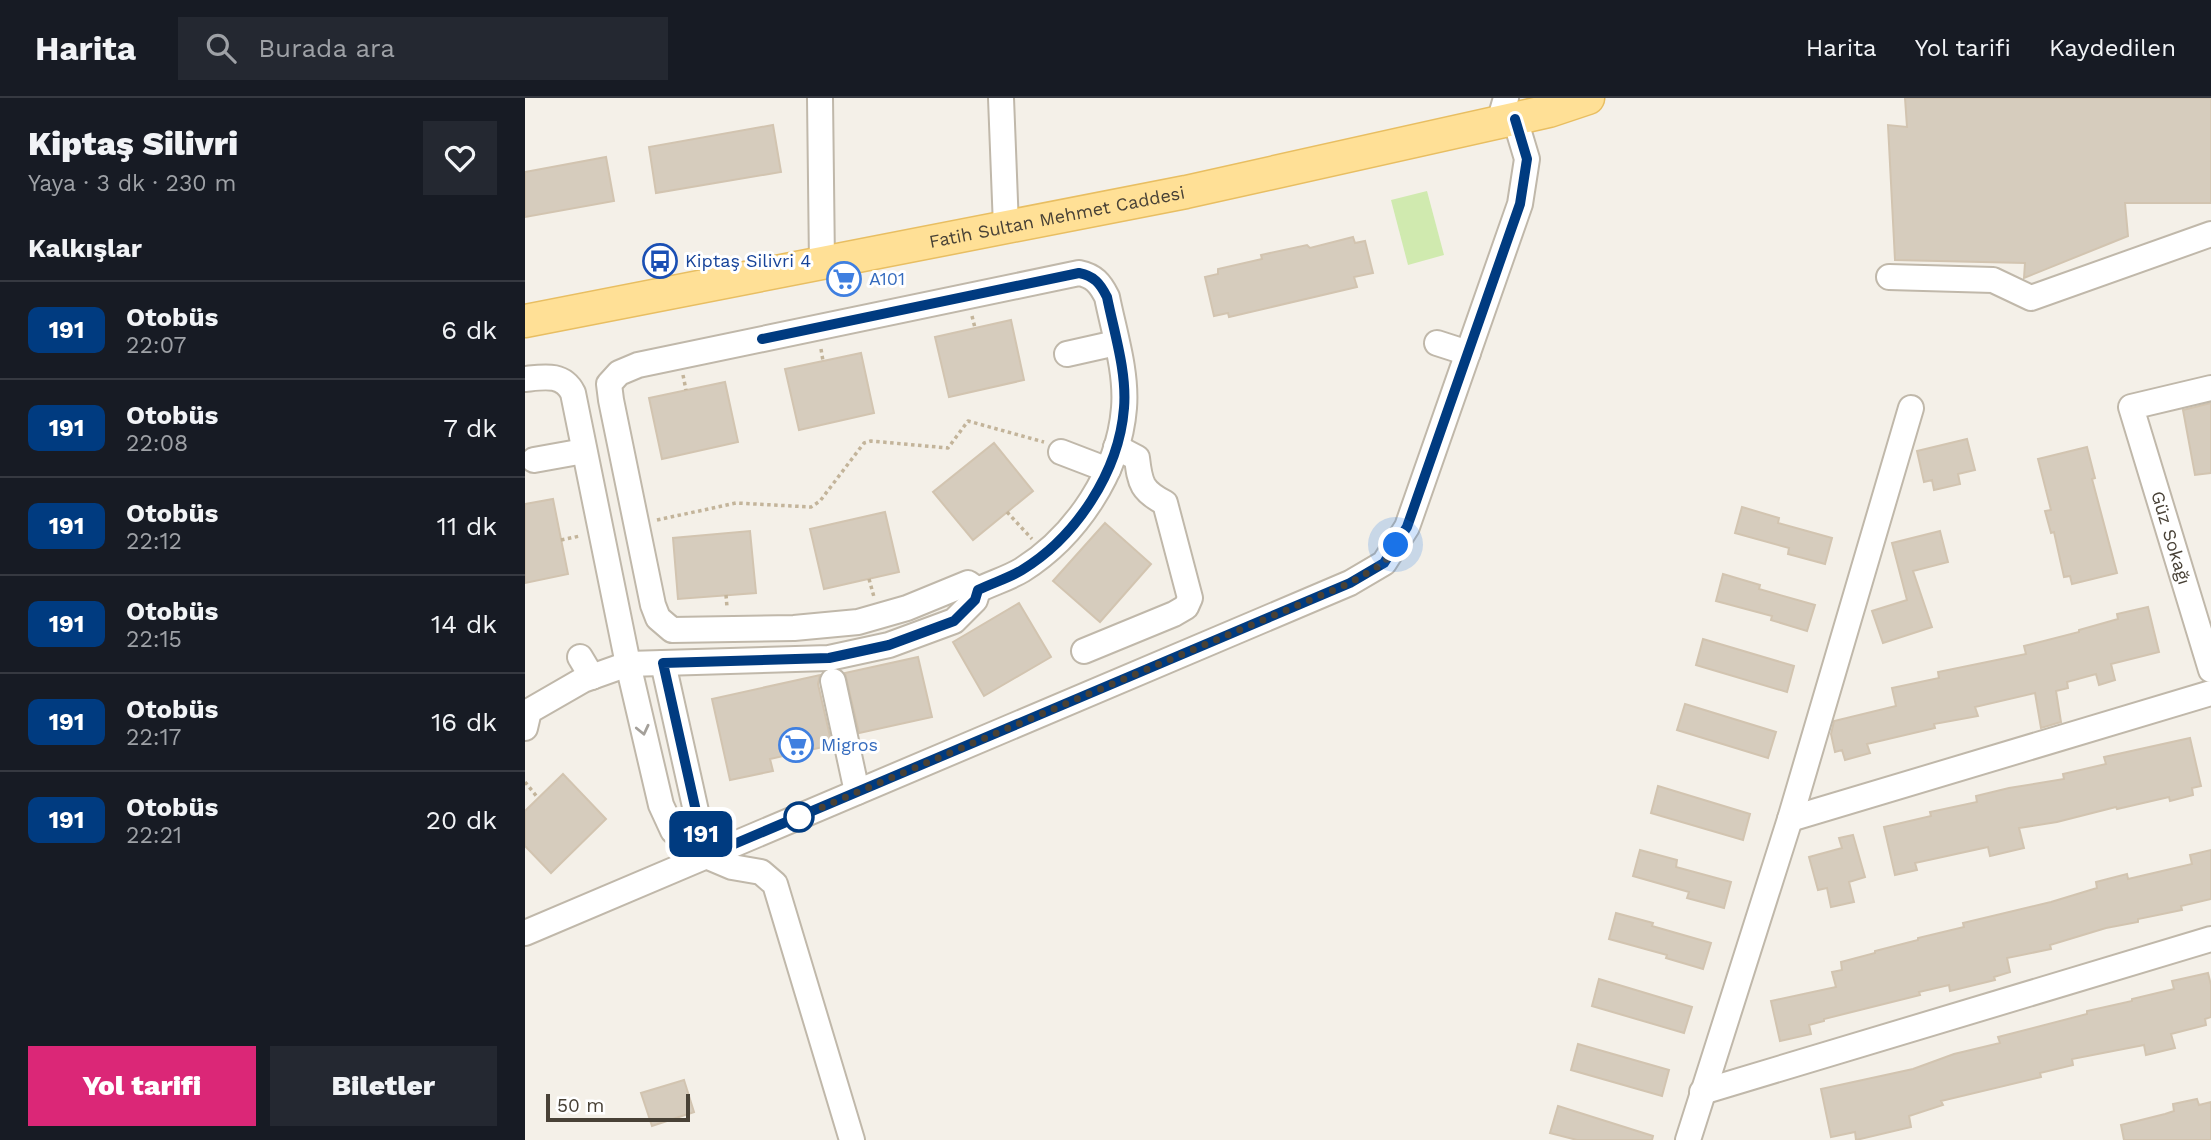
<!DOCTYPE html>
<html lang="tr">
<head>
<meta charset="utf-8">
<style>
	body { margin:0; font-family:"Work Sans",sans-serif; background:#242831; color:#f1f3f6; height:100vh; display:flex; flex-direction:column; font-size:26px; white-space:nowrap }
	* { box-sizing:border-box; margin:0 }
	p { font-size:23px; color:#9ea1a6 }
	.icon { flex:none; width:38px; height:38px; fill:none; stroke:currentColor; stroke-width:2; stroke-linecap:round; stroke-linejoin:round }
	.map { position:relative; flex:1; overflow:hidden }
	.side { display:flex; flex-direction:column; background:#171b24; width:525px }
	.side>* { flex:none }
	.badge { padding:0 14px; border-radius:10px; font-size:24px; line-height:46px }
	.scale { position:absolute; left:21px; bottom:18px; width:144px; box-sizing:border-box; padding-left:7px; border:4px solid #484136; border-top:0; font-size:19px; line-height:24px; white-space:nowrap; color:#484136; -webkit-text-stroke:5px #fff; paint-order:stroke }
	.you { position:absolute; width:35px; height:35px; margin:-18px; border:5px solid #fff; border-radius:50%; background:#1a73e8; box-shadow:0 0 0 10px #1a73e833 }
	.map>.badge { position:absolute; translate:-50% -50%; box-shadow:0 0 0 4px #fff }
	h2 { padding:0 28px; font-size:26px; line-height:63px }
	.round { display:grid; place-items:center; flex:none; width:74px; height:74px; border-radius:0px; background:#242831 }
	.head { display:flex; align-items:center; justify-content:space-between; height:119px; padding:0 28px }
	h1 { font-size:33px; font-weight:800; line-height:52px }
	.cta { display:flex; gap:14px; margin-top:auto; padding:14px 28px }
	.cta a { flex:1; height:80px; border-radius:0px; background:#db2777; color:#fff; font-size:28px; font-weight:800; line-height:80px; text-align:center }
	.cta a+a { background:#242831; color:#f1f3f6 }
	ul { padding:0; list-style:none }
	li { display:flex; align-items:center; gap:21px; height:98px; padding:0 28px; border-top:2px solid #363941 }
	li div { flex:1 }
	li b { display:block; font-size:26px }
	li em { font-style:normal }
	li .badge { min-width:77px; font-weight:700; text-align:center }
	header { display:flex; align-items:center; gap:42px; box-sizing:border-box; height:98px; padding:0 35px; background:#171b24; border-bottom:2px solid #363941 }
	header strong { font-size:33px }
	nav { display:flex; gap:38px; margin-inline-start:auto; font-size:24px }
	.search { width:490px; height:63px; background:#242831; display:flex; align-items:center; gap:18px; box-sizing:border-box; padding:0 24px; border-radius:0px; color:#9ea1a6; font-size:26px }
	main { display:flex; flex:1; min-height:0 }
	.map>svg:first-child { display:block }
	.green { fill:#d0eaaf }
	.building { fill:#d6ccbd; stroke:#d2c4b0; stroke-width:2 }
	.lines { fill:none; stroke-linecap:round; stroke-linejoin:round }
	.minor-casing { stroke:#c0b8aa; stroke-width:28 }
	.major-casing { stroke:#e8be62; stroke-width:35 }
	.path { stroke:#c3b49a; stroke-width:3.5; stroke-dasharray:3.5 3.5; stroke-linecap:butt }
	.minor { stroke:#fff; stroke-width:24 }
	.major { stroke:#ffe096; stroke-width:32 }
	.oneway { stroke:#a4a09a }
	.line-casing { stroke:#fff; stroke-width:16 }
	.line { stroke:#003b80; stroke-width:10 }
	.walk { stroke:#484136; stroke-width:7; stroke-dasharray:0 12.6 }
	.stop-dot { fill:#fff; stroke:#003b80; stroke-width:3.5 }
	.labels { text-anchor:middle; stroke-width:6; stroke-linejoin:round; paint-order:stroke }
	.street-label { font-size:18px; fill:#484136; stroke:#fff }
	.transit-label { font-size:18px; fill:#164399; stroke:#fff; text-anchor:start }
	.shop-label { font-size:18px; fill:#366cbe; stroke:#fff; text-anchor:start }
</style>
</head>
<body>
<header>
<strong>Harita</strong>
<div class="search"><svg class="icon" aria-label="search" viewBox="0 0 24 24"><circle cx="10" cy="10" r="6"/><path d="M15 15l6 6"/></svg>Burada ara</div>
<nav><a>Harita</a><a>Yol tarifi</a><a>Kaydedilen</a></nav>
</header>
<main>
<section class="side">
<div class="head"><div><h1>Kiptaş Silivri</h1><p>Yaya · 3 dk · 230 m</p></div><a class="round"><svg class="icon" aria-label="heart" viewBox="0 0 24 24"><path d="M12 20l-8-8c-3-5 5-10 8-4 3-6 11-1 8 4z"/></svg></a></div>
<h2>Kalkışlar</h2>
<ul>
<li><span class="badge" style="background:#003b80;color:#fff">191</span><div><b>Otobüs</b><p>22:07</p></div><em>6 dk</em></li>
<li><span class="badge" style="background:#003b80;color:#fff">191</span><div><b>Otobüs</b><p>22:08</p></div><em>7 dk</em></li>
<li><span class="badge" style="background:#003b80;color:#fff">191</span><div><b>Otobüs</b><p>22:12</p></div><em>11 dk</em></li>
<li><span class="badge" style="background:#003b80;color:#fff">191</span><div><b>Otobüs</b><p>22:15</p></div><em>14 dk</em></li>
<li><span class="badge" style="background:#003b80;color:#fff">191</span><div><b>Otobüs</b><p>22:17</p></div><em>16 dk</em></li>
<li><span class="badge" style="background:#003b80;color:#fff">191</span><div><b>Otobüs</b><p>22:21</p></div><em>20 dk</em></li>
</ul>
<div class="cta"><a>Yol tarifi</a><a>Biletler</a></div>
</section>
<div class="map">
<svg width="1686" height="1042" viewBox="0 0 1686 1042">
	<rect width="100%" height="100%" fill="#f4f0e8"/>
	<path class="green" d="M902,93L919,157L883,167L866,102Z"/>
	<path class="building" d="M1380,0H1686V105H1600L1603,138L1499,180L1500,165L1370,162L1363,27L1382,29Z
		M248,27L256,74L131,95L124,49Z
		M81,59L89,103L0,119V74Z
		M828,139L830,145L840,143L848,175L829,179L832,189L704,219L703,215L689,218L680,179L693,176V171L737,161L736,157L782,147L785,150Z
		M486,222L499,282L424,299L410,239Z
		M336,255L349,315L274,332L260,271Z
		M200,284L213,344L137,361L124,300Z
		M1686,305V375L1670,377L1658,312Z
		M1442,341L1450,372L1433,376L1435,386L1409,392L1407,382L1399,384L1392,353Z
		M469,345L508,393L448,442L408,394Z
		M1562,349L1570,380L1567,381L1592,475L1547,486L1545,478L1539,479L1529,434L1526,435L1520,413L1526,412L1513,361Z
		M28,401L43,476L0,485V406Z
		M1217,409L1254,420L1253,425L1307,440L1300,466L1263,456L1264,450L1210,435Z
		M360,414L374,474L299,491L285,431Z
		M580,425L626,466L575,524L528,483Z
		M225,433L231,495L153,501L148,440Z
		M1415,433L1423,464L1388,473L1407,529L1358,545L1347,513L1382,502L1367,445Z
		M1198,476L1235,487L1234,491L1290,507L1282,533L1246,522L1247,518L1191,503Z
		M494,505L526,559L459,598L428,544Z
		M1623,509L1634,554L1586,566L1590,582L1574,587L1571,576L1542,584L1543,590L1531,593L1536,624L1516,630L1510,595L1450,609L1453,618L1409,626L1410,630L1342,646L1345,655L1320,662L1317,652L1310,654L1306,636L1309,623L1371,608L1367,590L1414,580L1413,574L1501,556L1499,548L1554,534V532L1593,521L1592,516Z
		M1178,541L1269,568L1262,594L1171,567Z
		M393,559L407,619L334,635L320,575Z
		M295,577L293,586L307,647L245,661L248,673L205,682L187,601Z
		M1160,606L1251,634L1243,660L1152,632Z
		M1665,640L1676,688L1667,690L1668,697L1645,703L1644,699L1592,711L1591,709L1532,724L1494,730L1499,750L1465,758L1463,749L1390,765L1392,772L1370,777L1359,729L1406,718L1405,714L1452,704L1451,698L1484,690L1539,681L1538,676L1581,666L1579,659Z
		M38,676L81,721L26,775L0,748V713Z
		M1133,688L1225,716L1218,742L1126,715Z
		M1328,737L1340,779L1324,784L1329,804L1306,809L1302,790L1293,792L1284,759L1317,750L1314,740Z
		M1115,752L1152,762L1151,769L1206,784L1199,810L1162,800L1164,794L1108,778Z
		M1686,752V801L1656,808L1657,812L1613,821V824L1581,830L1525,847L1526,851L1482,860L1485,874L1469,879L1470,882L1425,893L1424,887L1394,894L1395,897L1299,921V923L1284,927L1286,936L1255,943L1246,903L1311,889L1307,874L1317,872L1316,864L1350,855V853L1393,842V840L1439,829L1438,825L1526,804L1572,790L1571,784L1602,776L1603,781L1667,766L1665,757Z
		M1091,815L1128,825L1127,828L1186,845L1178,871L1141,860L1142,857L1084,841Z
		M1683,875L1686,887V919L1680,921L1681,927L1646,936L1650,950L1621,957L1619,947L1547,961L1548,967L1515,975L1516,979L1416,1003L1418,1007L1384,1018L1386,1029L1331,1042L1330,1034L1306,1039L1296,991L1388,971L1429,956L1475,945L1473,939L1562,916V913L1607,903V901L1649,891L1647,883Z
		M1074,881L1167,909L1159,935L1067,908Z
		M1053,946L1144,972L1137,998L1046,972Z
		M159,982L169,1014L127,1028L116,995Z
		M1672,1001L1674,1007L1686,1004V1042H1599L1596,1027L1640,1016L1649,1013L1648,1006Z
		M1033,1008L1128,1038L1127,1042H1052L1025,1035Z"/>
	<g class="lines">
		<g class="minor-casing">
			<g id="minor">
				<path d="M295,0L297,165"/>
				<path d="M476,0L481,129"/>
				<path d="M974,24L981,0"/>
				<path d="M554,175C569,178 575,185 582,199C589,234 602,274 599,310C594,374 551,438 497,472C484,480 467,485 453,492L443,485L382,510L333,524L269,530L147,532L133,520L128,507L86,302L84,286L94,275L113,267Z"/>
				<path d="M1364,179L1468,182L1506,200L1686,136"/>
				<path d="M912,245L943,255"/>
				<path d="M542,256L591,245"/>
				<path d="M0,281C19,279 38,275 48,295L103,566L136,707L148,733L181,758L207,769L236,774L250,786L327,1042"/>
				<path id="s1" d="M1686,290L1606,309L1686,572"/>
				<path d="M536,354L583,372"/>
				<path d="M9,362L59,353"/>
				<path d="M559,553L649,516L661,509L665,500L640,405C617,393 615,386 612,360L591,349"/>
				<path d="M55,559L67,579"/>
				<path d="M138,565L181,758"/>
				<path d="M308,583L332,694"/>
				<path d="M0,630L4,613L58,582L103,566L304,560L364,547L429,523L450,502L453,492"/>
				<path d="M1265,721L1686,595"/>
				<path d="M0,835L825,485L859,465L882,429L995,106L1002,61L990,21"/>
				<path d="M1177,994L1686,841"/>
				<path d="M1163,1042L1265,721L1386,310"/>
			</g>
		</g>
		<g class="major-casing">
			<g id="major">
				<path id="s2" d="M0,223L661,94L1024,13L1063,0"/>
			</g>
		</g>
		<path class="path" d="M447,218L450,230
			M296,251L298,263
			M158,277L161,292
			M482,414L507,441
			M132,422L211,405L286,409L295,403L339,345L346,343L423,350L443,323L519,344
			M36,442L55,438
			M344,481L349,499
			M201,497L202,509
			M0,684L13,700"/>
		<use href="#minor" class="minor"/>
		<use href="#major" class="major"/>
	</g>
	<defs><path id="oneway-chevron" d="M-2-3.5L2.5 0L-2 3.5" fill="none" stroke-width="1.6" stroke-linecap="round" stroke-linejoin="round" transform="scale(1.75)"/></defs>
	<use class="oneway" href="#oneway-chevron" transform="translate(118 632) rotate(77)"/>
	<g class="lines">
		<g class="line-casing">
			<path id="line" d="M237,241L554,175C569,178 575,185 582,199C589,234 602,274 599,310C594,374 551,439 497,472C484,480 467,485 453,492L450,502L429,523L364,547L304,560L138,565L181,758L825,485L859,465L882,429L995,106L1002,61L990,21"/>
		</g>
		<use href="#line" class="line"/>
		<path class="walk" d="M274,719L825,485L859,465L871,447"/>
	</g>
	<defs>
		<g id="bus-ring" transform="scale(1.75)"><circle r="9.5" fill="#fff" stroke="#1a4fb4" stroke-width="1.5"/><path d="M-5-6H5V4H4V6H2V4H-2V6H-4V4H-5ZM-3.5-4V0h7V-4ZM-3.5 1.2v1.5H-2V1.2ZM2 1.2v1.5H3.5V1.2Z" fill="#1a4fb4"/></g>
		<g id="supermarket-ring" transform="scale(1.75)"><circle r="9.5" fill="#fff" stroke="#3f7fe0" stroke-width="1.5"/><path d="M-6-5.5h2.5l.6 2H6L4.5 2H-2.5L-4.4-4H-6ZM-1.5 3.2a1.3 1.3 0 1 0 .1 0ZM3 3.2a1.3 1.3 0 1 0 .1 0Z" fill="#3f7fe0"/></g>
	</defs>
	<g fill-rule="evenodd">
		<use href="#bus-ring" x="135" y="163"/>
		<use href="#supermarket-ring" x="319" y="181"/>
		<use href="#supermarket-ring" x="271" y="647"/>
	</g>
	<circle class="stop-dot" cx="274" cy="719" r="14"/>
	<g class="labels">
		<g class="street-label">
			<text dy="6" stroke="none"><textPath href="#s2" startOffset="542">Fatih Sultan Mehmet Caddesi</textPath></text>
			<text dy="6" stroke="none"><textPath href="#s1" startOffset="219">Güz Sokağı</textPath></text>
		</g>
		<g class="transit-label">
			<text x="160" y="169">Kiptaş Silivri 4</text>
		</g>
		<g class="shop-label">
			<text x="344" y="187">A101</text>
			<text x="296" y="653">Migros</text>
		</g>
	</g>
</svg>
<div class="scale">50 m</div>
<div class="you" style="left:871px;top:447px"></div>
<b class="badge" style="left:176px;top:736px;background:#003b80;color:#fff">191</b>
</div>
</main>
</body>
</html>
